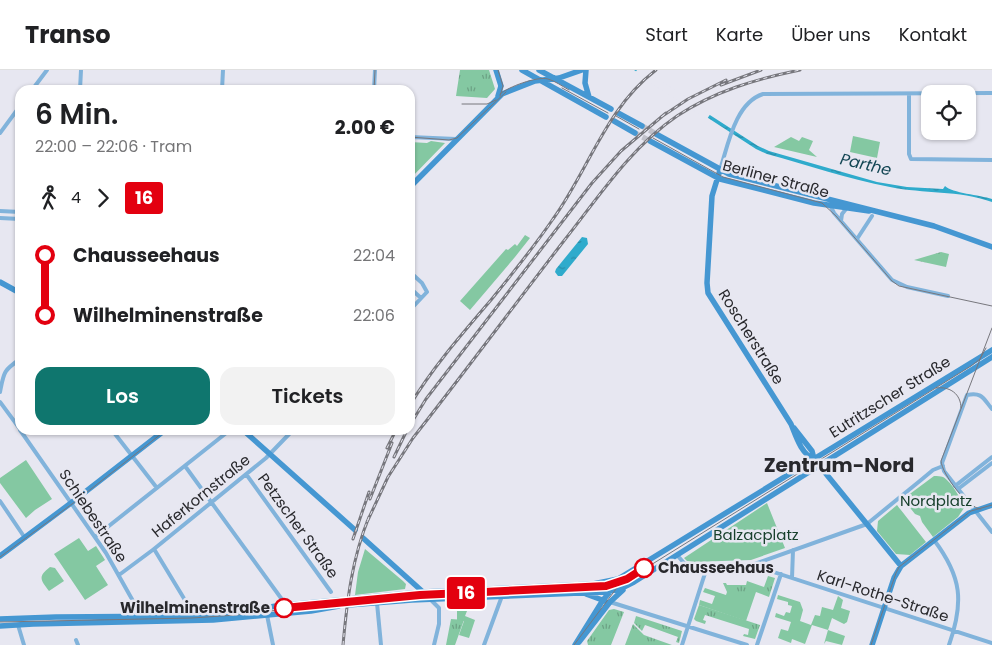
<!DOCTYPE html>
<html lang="de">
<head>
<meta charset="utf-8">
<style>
	body { margin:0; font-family:Poppins,sans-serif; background:#f2f2f2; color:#202124; height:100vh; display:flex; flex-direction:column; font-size:19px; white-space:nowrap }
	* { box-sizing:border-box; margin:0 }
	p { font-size:16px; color:#757577 }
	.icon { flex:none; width:28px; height:28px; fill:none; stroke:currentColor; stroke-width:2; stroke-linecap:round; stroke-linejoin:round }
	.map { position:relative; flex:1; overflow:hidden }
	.drawer { position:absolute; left:15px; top:15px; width:400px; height:350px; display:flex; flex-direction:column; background:#fff; border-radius:15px; box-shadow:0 1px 4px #0004 }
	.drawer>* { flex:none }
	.badge { padding:0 10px; border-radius:4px; font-size:18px; line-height:32px }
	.buttons { position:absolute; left:921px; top:15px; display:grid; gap:10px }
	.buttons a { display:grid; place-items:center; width:55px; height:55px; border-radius:10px; background:#fff; box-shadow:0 1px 4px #0004; font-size:25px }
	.map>.badge { position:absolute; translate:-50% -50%; box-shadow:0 0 0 2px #fff }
	.legs { display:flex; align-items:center; gap:8px; height:55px; padding:0 20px; font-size:16px }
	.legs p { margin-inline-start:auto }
	.summary { display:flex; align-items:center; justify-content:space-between; height:85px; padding:0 20px }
	h1 { font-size:28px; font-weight:600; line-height:38px }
	.cta { display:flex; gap:10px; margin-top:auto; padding:10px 20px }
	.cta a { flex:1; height:58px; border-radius:15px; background:#0f766e; color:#fff; font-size:20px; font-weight:600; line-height:58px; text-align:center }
	.cta a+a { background:#f2f2f2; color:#202124 }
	ul { padding:0 20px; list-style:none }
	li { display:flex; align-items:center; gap:18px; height:60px; font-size:19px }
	li i { display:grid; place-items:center; width:8px; height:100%; margin:0 6px; background:currentColor }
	li i::after { content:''; width:12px; height:12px; margin:-6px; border:4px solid; border-radius:50%; background:#fff }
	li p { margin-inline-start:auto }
	li:first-child i { background:linear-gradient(#0000 50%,currentColor 0) }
	li:last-child i { background:linear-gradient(currentColor 50%,#0000 0) }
	header { display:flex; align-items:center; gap:30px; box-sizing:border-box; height:70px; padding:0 25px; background:#fff; border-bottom:1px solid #e0e0e0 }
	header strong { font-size:24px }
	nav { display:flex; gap:28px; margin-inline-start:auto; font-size:18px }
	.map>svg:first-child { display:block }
	.grass { fill:url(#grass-tufts) }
	.green { fill:#84c8a2 }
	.water { fill:url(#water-ripples) }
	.pier { fill:#e7e7f1 }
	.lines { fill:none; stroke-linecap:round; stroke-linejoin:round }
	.secondary-tunnel { stroke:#c1c1ca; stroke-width:5.5; stroke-dasharray:5.5 3; stroke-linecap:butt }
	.minor { stroke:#81b3db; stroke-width:4 }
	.secondary { stroke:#4597d2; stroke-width:5.5 }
	.tram { stroke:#77777d; stroke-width:1 }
	.rail-casing { stroke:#77777d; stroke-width:3 }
	.rail { stroke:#e7e7f1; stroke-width:1; stroke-dasharray:4; stroke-linecap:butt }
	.line-1-casing { stroke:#fff; stroke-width:11 }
	.line-1 { stroke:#e3000f; stroke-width:8 }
	.stop-1-dot { fill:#fff; stroke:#e3000f; stroke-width:2.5 }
	.labels { text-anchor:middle; stroke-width:5; stroke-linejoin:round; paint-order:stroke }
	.street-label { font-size:15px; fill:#28282c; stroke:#e7e7f1 }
	.park-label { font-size:15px; fill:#18402c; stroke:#e7e7f1 }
	.stop-label { font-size:15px; font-weight:bold; fill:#28282c; stroke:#e7e7f1; text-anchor:start }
	.water-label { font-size:16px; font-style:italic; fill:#134654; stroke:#e7e7f1 }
	.district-label { font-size:20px; font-weight:bold; fill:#28282c; stroke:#e7e7f1 }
</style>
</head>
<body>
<header>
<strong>Transo</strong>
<nav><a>Start</a><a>Karte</a><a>Über uns</a><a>Kontakt</a></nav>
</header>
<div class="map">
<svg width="992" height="575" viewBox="0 0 992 575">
	<defs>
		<pattern id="grass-tufts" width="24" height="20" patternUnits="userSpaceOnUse" patternTransform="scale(1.25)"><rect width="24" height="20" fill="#84c8a2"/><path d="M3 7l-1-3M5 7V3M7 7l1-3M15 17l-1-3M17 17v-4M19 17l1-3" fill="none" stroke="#6ca284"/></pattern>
		<pattern id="water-ripples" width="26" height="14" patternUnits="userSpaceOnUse" patternTransform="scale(1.25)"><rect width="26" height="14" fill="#2fabcc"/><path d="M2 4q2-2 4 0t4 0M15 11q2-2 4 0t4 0" fill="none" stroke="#288ba6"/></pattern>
	</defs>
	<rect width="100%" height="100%" fill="#e7e7f1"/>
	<path class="grass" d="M460,0H489L495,19L487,28L456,26Z
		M941,182L949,184L946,197L914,190Z
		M768,506L775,508L769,527L756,522H727L723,513H726L727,515H746L747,511L764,517Z
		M699,535L760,555L755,569L743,566L744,564L748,565L749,559L705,545L703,550L706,551L705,554L696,551L694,549Z
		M614,539L624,542L611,575H588L587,571L609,540Z
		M636,546L682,561L679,573L676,572L678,567L645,555L642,561L634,553Z
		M451,549L464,550L455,575H446Z
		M633,554L644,565L672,575H625Z"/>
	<path class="green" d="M853,66L880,72L877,88L850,82Z
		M791,67L799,71L802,67L813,71L809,80L817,87L774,77Z
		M431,71L445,73L410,109V72L427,73Z
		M525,165L530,168L515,187L470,240L460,231L506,179L508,180L515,174L517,176Z
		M26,390L52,429L35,440L26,448L0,413V408Z
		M934,406C938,406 940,406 943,407C950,410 963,431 964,438L958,447L933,467L922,452L920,446L915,444L903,429Z
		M767,433L785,478L751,490L693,492L687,491L684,488Z
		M897,435L926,472L910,485L896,484L877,461L878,451Z
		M79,468L88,481L96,476L105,490L96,496L108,515L85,530L54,484Z
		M365,479L403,511L406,514L405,519L355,525L358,502Z
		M50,497L55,498L64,511L49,521C41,510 37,507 50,497Z
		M705,518L726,525L727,522H756L746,551L699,535L700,530L712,534L715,526L703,522Z
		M778,525L800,532L803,540L800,551L811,555L815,545L820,546L822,537L833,540L838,526L843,530L841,538L850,541L847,552L844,554L832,548L828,560L845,566L842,575L826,571L824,574L828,560L812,555L805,574L792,569L791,573L778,568L781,559L788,561L791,552L775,547L776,543L784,546L786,542L790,543L792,536L788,535V532L777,529Z
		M457,541H467L465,546L475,550L469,568L459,565L464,551L457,550Z"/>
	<path class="water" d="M634,0H640L758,76L769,81L877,112L907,117L943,119L945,116C952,123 980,125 992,129V132C958,120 924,124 890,117C848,109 808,95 767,84L756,79Z
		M582,167L587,168L588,174L562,206H558L555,202L556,199Z"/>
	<path class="pier" d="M637,0H644L711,43L707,49L635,3Z"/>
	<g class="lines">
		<path class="secondary-tunnel" d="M642,56L656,64
			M635,63L650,71"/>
		<path class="minor" d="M32,20L47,0
			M80,20L81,0
			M222,20L223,0
			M374,20L375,0
			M909,24V84L911,89L992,90
			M0,63L20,36
			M410,67L456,69
			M720,100C728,75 735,33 763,24L992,23
			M830,135L834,143L892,210L907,217L948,226
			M0,141L20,142
			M0,148L20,149
			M841,151L842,144L846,139
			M857,169L872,146
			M410,202L422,213L427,222L410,240
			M410,218L421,228
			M0,322C4,302 3,301 20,289
			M0,332L20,359
			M992,339C983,328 982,322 967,325L942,393L944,401L992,462
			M20,360L106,483L142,547
			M112,360L157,418
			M185,396L286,535
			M246,404L331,522
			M955,416L992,387
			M958,419L992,393
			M0,431L25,468
			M95,467L230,360
			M934,470C962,507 964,532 949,575
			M154,479L191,540L192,546
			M677,485L684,493L692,496L752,495L867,454L921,410L933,400L943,396
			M752,495L992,573
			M119,505L154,479L266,388L293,360
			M792,508L793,480
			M430,529L439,538V554L434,575
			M610,532L747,575
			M377,533L381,575
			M267,545L273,575
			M18,555L24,575
			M76,570L78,575
			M484,575L502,526
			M682,575L707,497
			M757,575L781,504"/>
		<path class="secondary" d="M496,0L501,16L498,26
			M522,0L606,47
			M539,0L611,39
			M586,0L585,13L589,27
			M618,43L642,56
			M614,51L635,63
			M656,64L729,104L934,156L992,177
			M650,71L720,109L814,133L869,141
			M720,100L712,126L707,213L708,223L791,354C796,366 801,384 814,389
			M410,117L502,24L535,11L559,8L582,0
			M0,212L20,223
			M794,358L812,381L814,389L901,496
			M243,360L355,460
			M363,468L423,522
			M0,486L71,433L165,360
			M586,524L605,531
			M349,529L423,522L593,514L618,509L992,280
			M348,535L412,530L604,522L620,519L634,512L992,287
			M0,549L56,547L192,546L236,543L276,536L339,530
			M0,556L33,554L213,550L311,541L339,536
			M579,572L610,532L623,520
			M575,575L603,530L621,509
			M872,575L894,508L901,496L969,443L992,435"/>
		<path class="tram" d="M498,0L503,16L500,26
			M562,18L608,43
			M374,20L375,0
			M500,24C508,17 537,6 548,9C555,11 562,16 569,20
			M462,34H487L496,30
			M616,46L639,59
			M410,67L449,70L457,68L506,22
			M653,68L723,107L822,133L836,146L892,211L899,216L992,236
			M936,318C950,316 961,324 961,338
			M981,439C968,439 942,404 941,391L992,258
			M0,487L72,434L166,360
			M349,533L412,527L599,518L617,516L971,296L980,289L986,278
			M0,552L192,548L236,545L339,533
			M574,575L619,515
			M871,575L896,503L899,497L971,441L992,435"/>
		<g class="rail-casing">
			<path id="rail" d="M721,15L761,0
				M661,47L688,29L726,10
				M410,335C433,297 462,264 491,230C512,204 534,177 553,149C589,99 606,38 656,0
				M410,355L426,329L592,113L621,81L666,43
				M387,378L396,360
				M394,387L407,360
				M370,429L392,373
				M367,452L388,407L413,368C464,303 513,237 563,172C598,128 630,78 677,46C715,21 756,9 800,0
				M353,469L369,422
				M343,575C347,531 352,488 369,447"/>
		</g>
		<use href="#rail" class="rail"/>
	</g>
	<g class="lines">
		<g class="line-1-casing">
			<path id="line-1" d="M284,538L420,525L606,516L627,509L644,498"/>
		</g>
		<use href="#line-1" class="line-1"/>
	</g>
	<g class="stop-1-dot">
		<circle cx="644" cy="498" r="9"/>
		<circle cx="284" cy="538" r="9"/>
	</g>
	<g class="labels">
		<g class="street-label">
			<text transform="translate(776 109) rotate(15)" y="5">Berliner Straße</text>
			<text transform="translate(751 267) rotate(58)" y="5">Roscherstraße</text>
			<text transform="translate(890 327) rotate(-32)" y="5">Eutritzscher Straße</text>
			<text transform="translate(201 426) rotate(-39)" y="5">Haferkornstraße</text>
			<text transform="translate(93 446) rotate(56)" y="5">Schiebestraße</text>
			<text transform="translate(298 456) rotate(54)" y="5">Petzscher Straße</text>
			<text transform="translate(883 526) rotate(18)" y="5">Karl-Rothe-Straße</text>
		</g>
		<g class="park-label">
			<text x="936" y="436">Nordplatz</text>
			<text x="756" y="470">Balzacplatz</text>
		</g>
		<g class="stop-label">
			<text x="658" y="503">Chausseehaus</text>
			<text x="270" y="543" text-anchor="end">Wilhelminenstraße</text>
		</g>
		<g class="water-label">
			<text transform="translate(866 94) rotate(13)" y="6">Parthe</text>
		</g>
		<g class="district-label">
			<text x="839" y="402">Zentrum-Nord</text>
		</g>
	</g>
</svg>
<div class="buttons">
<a><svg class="icon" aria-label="locate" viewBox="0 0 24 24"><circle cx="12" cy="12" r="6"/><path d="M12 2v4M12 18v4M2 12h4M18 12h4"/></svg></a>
</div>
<b class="badge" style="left:466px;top:523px;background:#e3000f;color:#fff">16</b>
<section class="drawer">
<div class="summary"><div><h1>6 Min.</h1><p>22:00 – 22:06 · Tram</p></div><b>2.00 €</b></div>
<div class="legs"><svg class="icon" aria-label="walk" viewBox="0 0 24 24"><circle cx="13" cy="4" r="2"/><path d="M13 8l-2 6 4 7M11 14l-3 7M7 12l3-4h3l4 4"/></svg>4<svg class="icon" aria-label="forward" viewBox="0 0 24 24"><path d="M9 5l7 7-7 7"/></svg><b class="badge" style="background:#e3000f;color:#fff">16</b></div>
<ul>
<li><i style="color:#e3000f"></i><b>Chausseehaus</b><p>22:04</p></li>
<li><i style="color:#e3000f"></i><b>Wilhelminenstraße</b><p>22:06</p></li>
</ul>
<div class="cta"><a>Los</a><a>Tickets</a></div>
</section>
</div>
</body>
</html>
